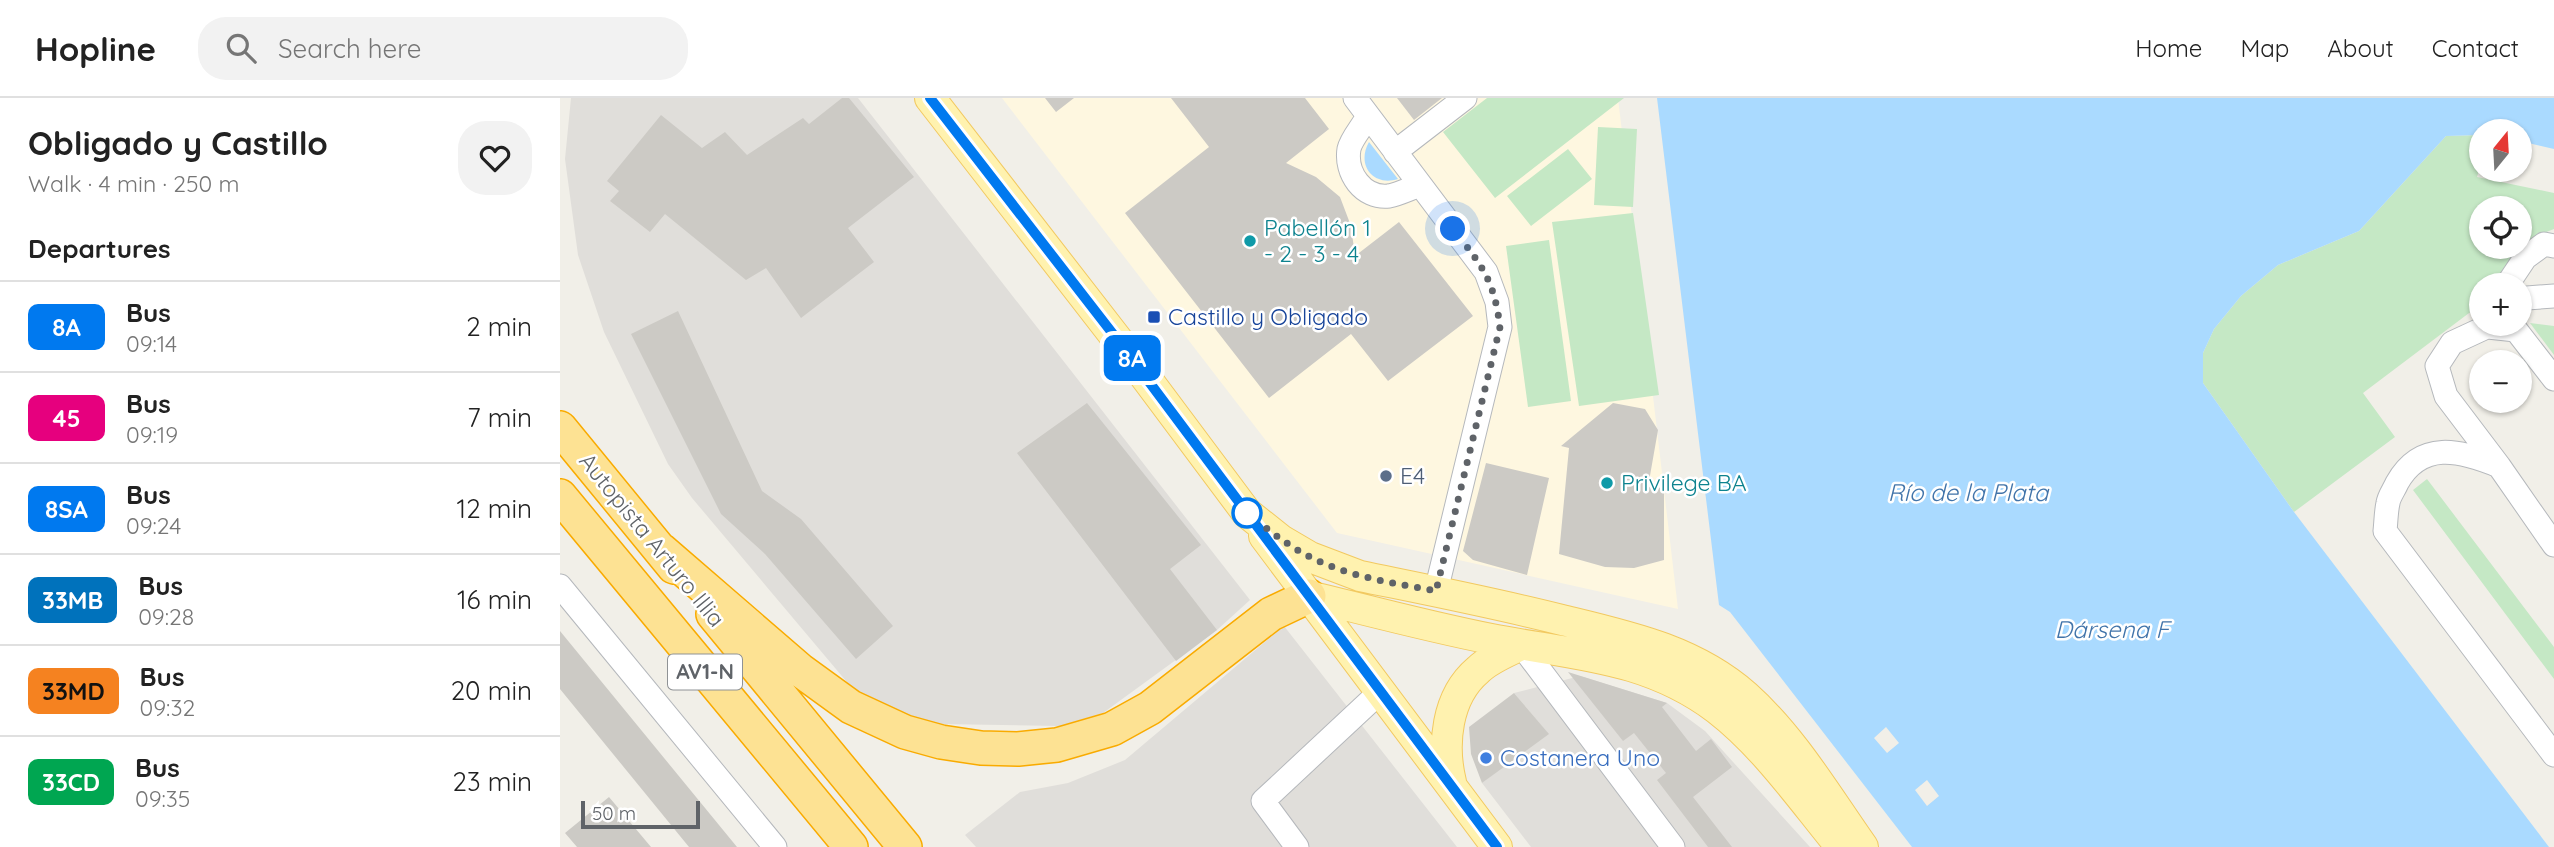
<!DOCTYPE html>
<html lang="en">
<head>
<meta charset="utf-8">
<style>
	body { margin:0; font-family:Quicksand,sans-serif; background:#f2f2f2; color:#222; height:100vh; display:flex; flex-direction:column; font-size:26px; white-space:nowrap }
	* { box-sizing:border-box; margin:0 }
	p { font-size:23px; color:#767676 }
	.icon { flex:none; width:38px; height:38px; fill:none; stroke:currentColor; stroke-width:2; stroke-linecap:round; stroke-linejoin:round }
	.map { position:relative; flex:1; overflow:hidden }
	.drawer { display:flex; flex-direction:column; background:#fff; width:560px }
	.drawer>* { flex:none }
	.badge { padding:0 14px; border-radius:10px; font-size:24px; line-height:46px }
	.needle { width:46px; rotate:18deg }
	.tools { position:absolute; left:1909px; top:21px; display:grid; gap:14px }
	.tools a { display:grid; place-items:center; width:63px; height:63px; border-radius:50%; background:#fff; box-shadow:0 2px 5px #0004; font-size:35px }
	.scale { position:absolute; left:21px; bottom:18px; width:119px; box-sizing:border-box; padding-left:7px; border:4px solid #5f6368; border-top:0; font-size:19px; line-height:24px; white-space:nowrap; color:#5f6368; -webkit-text-stroke:5px #fff; paint-order:stroke }
	.you { position:absolute; width:35px; height:35px; margin:-18px; border:5px solid #fff; border-radius:50%; background:#1a73e8; box-shadow:0 0 0 10px #1a73e833 }
	.map>.badge { position:absolute; translate:-50% -50%; box-shadow:0 0 0 4px #fff }
	h2 { padding:0 28px; font-size:26px; line-height:63px }
	.round { display:grid; place-items:center; flex:none; width:74px; height:74px; border-radius:28px; background:#f2f2f2 }
	.summary { display:flex; align-items:center; justify-content:space-between; height:119px; padding:0 28px }
	h1 { font-size:33px; font-weight:700; line-height:52px }
	ul { padding:0; list-style:none }
	li { display:flex; align-items:center; gap:21px; height:91px; padding:0 28px; border-top:2px solid #e0e0e0 }
	li div { flex:1 }
	li b { display:block; font-size:26px }
	li em { font-style:normal }
	li .badge { min-width:77px; font-weight:700; text-align:center }
	header { display:flex; align-items:center; gap:42px; box-sizing:border-box; height:98px; padding:0 35px; background:#fff; border-bottom:2px solid #e0e0e0 }
	header strong { font-size:33px }
	nav { display:flex; gap:38px; margin-inline-start:auto; font-size:24px }
	.search { width:490px; height:63px; background:#f2f2f2; display:flex; align-items:center; gap:18px; box-sizing:border-box; padding:0 24px; border-radius:28px; color:#767676; font-size:26px }
	main { display:flex; flex:1; min-height:0 }
	.map>svg:first-child { display:block }
	.commercial { fill:#fef7e0 }
	.industrial { fill:#e0deda }
	.green { fill:#c5e8c5; fill-rule:evenodd }
	.water { fill:#aadaff }
	.pier { fill:#f1efe8 }
	.building { fill:#cccac5 }
	.lines { fill:none; stroke-linecap:round; stroke-linejoin:round }
	.minor-casing { stroke:#b5b8bc; stroke-width:25 }
	.major-casing { stroke:#f2c960; stroke-width:32 }
	.highway-casing { stroke:#f9ab00; stroke-width:36 }
	.minor { stroke:#fff; stroke-width:23 }
	.major { stroke:#fff2af; stroke-width:30 }
	.highway { stroke:#fde293; stroke-width:33 }
	.line-casing { stroke:#fff; stroke-width:16 }
	.line { stroke:#0079ef; stroke-width:10 }
	.walk { stroke:#5f6368; stroke-width:7; stroke-dasharray:0 12.6 }
	.culture-dot { fill:#0f9aa8; stroke:#fff; stroke-width:2.5 }
	.transit-dot { fill:#1a4fb4; stroke:#fff; stroke-width:2.5 }
	.service-dot { fill:#5c6f8a; stroke:#fff; stroke-width:2.5 }
	.stop-dot { fill:#fff; stroke:#0079ef; stroke-width:3.5 }
	.shop-dot { fill:#3f7fe0; stroke:#fff; stroke-width:2.5 }
	.labels { text-anchor:middle; stroke-width:5; stroke-linejoin:round; paint-order:stroke }
	.shield { fill:#fff; stroke:#8f9295; stroke-width:2 }
	.shield-label { font-size:21px; font-weight:bold; fill:#5f6368 }
	.culture-label { font-size:23px; fill:#0d838f; stroke:#fff; text-anchor:start }
	.transit-label { font-size:23px; fill:#164399; stroke:#fff; text-anchor:start }
	.service-label { font-size:23px; fill:#4e5e75; stroke:#fff; text-anchor:start }
	.street-label { font-size:23px; fill:#5f6368; stroke:#fff }
	.shop-label { font-size:23px; fill:#366cbe; stroke:#fff; text-anchor:start }
	.water-label { font-size:24px; font-style:italic; fill:#4174aa; stroke:#fff }
</style>
</head>
<body>
<header>
<strong>Hopline</strong>
<div class="search"><svg class="icon" aria-label="search" viewBox="0 0 24 24"><circle cx="10" cy="10" r="6"/><path d="M15 15l6 6"/></svg>Search here</div>
<nav><a>Home</a><a>Map</a><a>About</a><a>Contact</a></nav>
</header>
<main>
<section class="drawer">
<div class="summary"><div><h1>Obligado y Castillo</h1><p>Walk · 4 min · 250 m</p></div><a class="round"><svg class="icon" aria-label="heart" viewBox="0 0 24 24"><path d="M12 20l-8-8c-3-5 5-10 8-4 3-6 11-1 8 4z"/></svg></a></div>
<h2>Departures</h2>
<ul>
<li><span class="badge" style="background:#0079ef;color:#fff">8A</span><div><b>Bus</b><p>09:14</p></div><em>2 min</em></li>
<li><span class="badge" style="background:#e6007e;color:#fff">45</span><div><b>Bus</b><p>09:19</p></div><em>7 min</em></li>
<li><span class="badge" style="background:#0079ef;color:#fff">8SA</span><div><b>Bus</b><p>09:24</p></div><em>12 min</em></li>
<li><span class="badge" style="background:#0072bc;color:#fff">33MB</span><div><b>Bus</b><p>09:28</p></div><em>16 min</em></li>
<li><span class="badge" style="background:#f58220;color:#111">33MD</span><div><b>Bus</b><p>09:32</p></div><em>20 min</em></li>
<li><span class="badge" style="background:#00a651;color:#fff">33CD</span><div><b>Bus</b><p>09:35</p></div><em>23 min</em></li>
</ul>
</section>
<div class="map">
<svg width="1994" height="749" viewBox="0 0 1994 749">
	<rect width="100%" height="100%" fill="#f1efe8"/>
	<path class="commercial" d="M442,0H1058L1118,511L777,435Z"/>
	<path class="industrial" d="M11,0H298L690,502L657,532L543,615L500,628L379,626L333,614L297,596L132,400L108,366L44,234L18,157L5,61Z
		M724,528L897,749H416L405,737L460,694L508,685L565,662Z
		M1020,578L1107,605L1145,633L1250,749H971L922,685L987,634L954,595Z"/>
	<path class="green" d="M927,0H1064L935,100L883,34Z
		M1038,29L1077,31L1073,109L1034,107Z
		M1921,37V65L1917,79L1994,95V131L1974,139L1934,187H1922L1921,206L1803,295L1835,339L1734,414L1643,285V255L1654,231L1681,198L1718,167L1799,133L1886,38ZM1922,110H1960V149H1922Z
		M1008,51L1032,81L971,128L947,98Z
		M1073,115L1099,297L1019,308L992,124Z
		M989,142L1011,303L968,309L946,148Z
		M1970,225L1994,228V257Z
		M1867,381L1994,549V581L1853,392Z"/>
	<path class="water" d="M1097,0H1994V51L1960,43V33H1922L1921,37L1886,38L1799,133L1718,167L1681,198L1654,231L1643,255V285L1734,414L1989,749H1352L1170,514L1159,507Z
		M809,44L838,81C813,89 796,67 809,44Z"/>
	<path class="pier" d="M1326,629L1339,645L1327,655L1314,640Z
		M1367,682L1379,698L1367,708L1355,692Z"/>
	<path class="building" d="M282,0H289L354,79L288,130L314,164L241,220L206,170L186,182L105,116L90,134L50,103L59,93L47,83L101,17L142,50L165,34L187,57L243,20L249,26Z
		M485,0H514L496,14Z
		M611,0H745L769,31L726,65L756,79L780,99L791,128L795,158L839,124L913,218L828,283L791,236L709,300L565,115L649,49Z
		M837,0H882L854,22Z
		M118,213L202,393L241,421L333,528L296,561L205,456L161,416L71,236Z
		M527,305L641,447L610,471L657,532L616,563L457,355Z
		M1053,305L1085,311L1098,332L1088,389L1104,390V462L1074,470L1045,469L999,456L1009,350L1001,348Z
		M926,365L989,380L967,477L913,462L903,453Z
		M0,533L177,749H129L0,591Z
		M1008,574L1107,605L1102,609L1136,653L1151,641L1172,669L1133,699L1172,749H1148L1097,682L1106,675L1074,635L1063,643Z
		M954,595L989,636L922,685L911,656L909,629Z
		M49,699L91,749H17L5,735Z"/>
	<g class="lines">
		<g class="minor-casing">
			<path id="minor" d="M795,0L926,174L937,204L940,229L876,493
				M808,18C803,28 791,41 789,51C785,75 803,101 829,98C839,96 851,90 860,87
				M835,54L905,0
				M1947,187L1965,160L1984,146L1994,148
				M1960,205L1967,200L1994,198
				M1933,226L1892,245L1877,268L1886,298L1939,368L1994,447
				M1928,229L1956,232L1994,281
				M1939,368C1900,352 1861,342 1837,385C1834,392 1829,398 1828,405C1826,414 1826,424 1825,433L1994,657
				M0,488L215,749
				M961,547L1113,749
				M737,749L703,703L821,593"/>
		</g>
		<g class="major-casing">
			<path id="major" d="M370,0L560,245L687,415L721,442L750,459L800,478C868,492 935,505 1002,522C1068,538 1134,552 1186,598C1233,640 1267,698 1303,749
				M704,438L937,749
				M749,498C810,513 870,529 931,541C1013,557 1087,558 1157,611C1205,648 1242,702 1281,749
				M891,684C882,647 886,599 918,572C929,561 947,554 961,547"/>
		</g>
		<g class="highway-casing">
			<path id="highway" d="M0,330L114,469
				M0,398L291,749
				M101,452L240,572L291,609L345,634L381,644L421,650L458,651L497,647L552,631L590,610L711,516L749,498
				M153,516L345,749"/>
		</g>
		<use href="#minor" class="minor"/>
		<use href="#major" class="major"/>
		<use href="#highway" class="highway"/>
	</g>
	<g class="lines">
		<g class="line-casing">
			<path id="line" d="M370,0L560,245L937,749"/>
		</g>
		<use href="#line" class="line"/>
		<path class="walk" d="M687,415C707,431 727,447 750,459C789,479 834,485 876,493L940,229C934,181 922,168 893,131"/>
	</g>
	<g class="culture-dot">
		<circle cx="690" cy="143" r="7"/>
		<circle cx="1047" cy="385" r="7"/>
	</g>
	<rect class="transit-dot" x="587" y="212" width="14" height="14" rx="3.5"/>
	<circle class="service-dot" cx="826" cy="378" r="7"/>
	<circle class="stop-dot" cx="687" cy="415" r="14"/>
	<circle class="shop-dot" cx="926" cy="660" r="7"/>
	<g class="labels">
		<rect class="shield" x="108" y="556.5" width="74" height="35" rx="5"/>
		<g class="shield-label">
			<text x="145" y="581">AV1-N</text>
		</g>
		<g class="culture-label">
			<text x="704" y="138">Pabellón 1<tspan x="704" dy="26">- 2 - 3 - 4</tspan></text>
			<text x="1061" y="393">Privilege BA</text>
		</g>
		<g class="transit-label">
			<text x="608" y="227">Castillo y Obligado</text>
		</g>
		<g class="service-label">
			<text x="840" y="386">E4</text>
		</g>
		<g class="street-label">
			<text transform="translate(92 442) rotate(51)" y="8">Autopista Arturo Illia</text>
		</g>
		<g class="shop-label">
			<text x="940" y="668">Costanera Uno</text>
		</g>
		<g class="water-label">
			<text x="1408" y="403">Río de la Plata</text>
			<text x="1552" y="540">Dársena F</text>
		</g>
	</g>
</svg>
<div class="tools">
<a><svg class="needle" viewBox="-14 -14 28 28"><path d="M0-13l5 13h-10z" fill="#e53935"/><path d="M0 13l5-13h-10z" fill="#767676"/></svg></a>
<a><svg class="icon" aria-label="locate" viewBox="0 0 24 24"><circle cx="12" cy="12" r="6"/><path d="M12 2v4M12 18v4M2 12h4M18 12h4"/></svg></a>
<a>+</a>
<a>−</a>
</div>
<div class="scale">50 m</div>
<div class="you" style="left:893px;top:131px"></div>
<b class="badge" style="left:572px;top:260px;background:#0079ef;color:#fff">8A</b>
</div>
</main>
</body>
</html>
